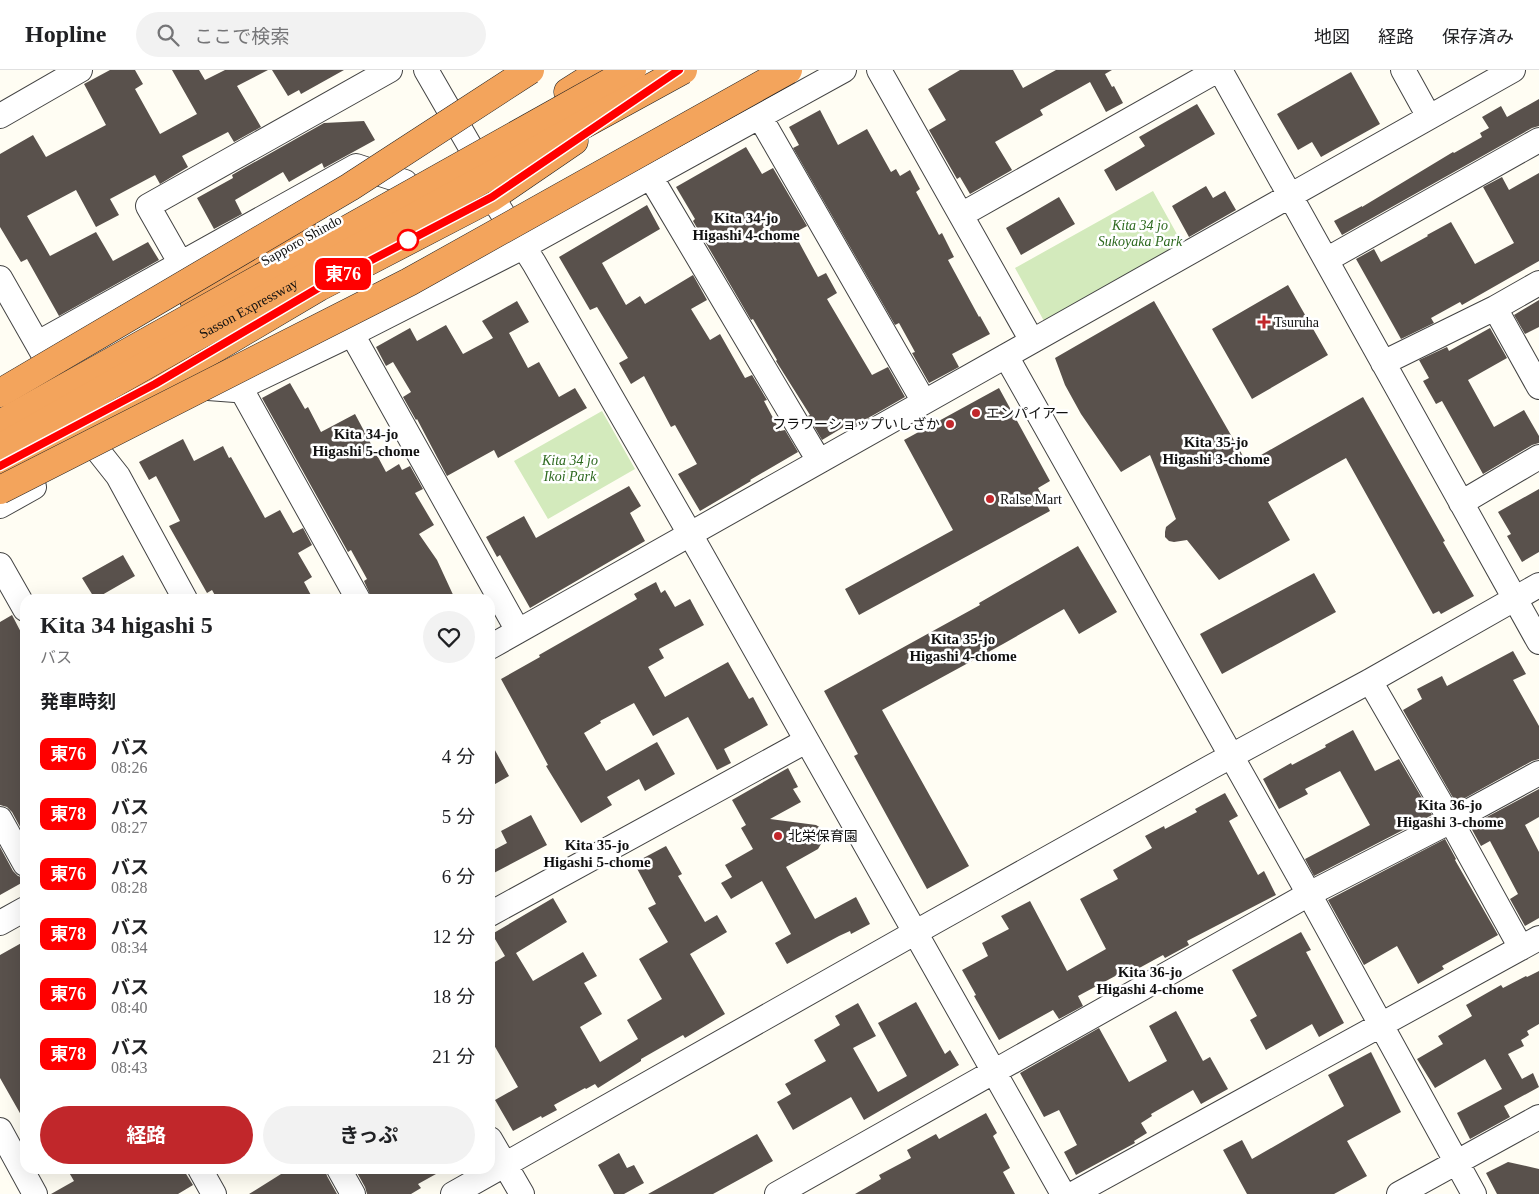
<!DOCTYPE html>
<html lang="ja">
<head>
<meta charset="utf-8">
<style>
	body { margin:0; font-family:"Times New Roman","Noto Sans JP",serif; background:#f2f2f2; color:#202124; height:100vh; display:flex; flex-direction:column; font-size:19px; white-space:nowrap }
	* { box-sizing:border-box; margin:0 }
	p { font-size:16px; color:#757577 }
	.icon { flex:none; width:28px; height:28px; fill:none; stroke:currentColor; stroke-width:2; stroke-linecap:round; stroke-linejoin:round }
	.map { position:relative; flex:1; overflow:hidden }
	.details { position:absolute; left:20px; top:524px; width:475px; height:580px; display:flex; flex-direction:column; background:#fff; border-radius:15px; box-shadow:0 5px 20px #0002 }
	.details>* { flex:none }
	.badge { padding:0 10px; border-radius:8px; font-size:18px; line-height:32px }
	.map>.badge { position:absolute; translate:-50% -50%; box-shadow:0 0 0 2px #fff }
	h2 { padding:0 20px; font-size:19px; line-height:45px }
	.round { display:grid; place-items:center; flex:none; width:52px; height:52px; border-radius:26px; background:#f2f2f2 }
	.headline { display:flex; align-items:center; justify-content:space-between; height:85px; padding:0 20px }
	h1 { font-size:24px; font-weight:700; line-height:38px }
	.primary-button { display:flex; gap:10px; margin-top:auto; padding:10px 20px }
	.primary-button a { flex:1; height:58px; border-radius:30px; background:#c1272b; color:#fff; font-size:20px; font-weight:700; line-height:58px; text-align:center }
	.primary-button a+a { background:#f2f2f2; color:#202124 }
	ul { padding:0; list-style:none }
	li { display:flex; align-items:center; gap:15px; height:60px; padding:0 20px }
	li div { flex:1 }
	li b { display:block; font-size:19px }
	li em { font-style:normal }
	li .badge { min-width:55px; font-weight:700; text-align:center }
	header { display:flex; align-items:center; gap:30px; box-sizing:border-box; height:70px; padding:0 25px; background:#fff; border-bottom:1px solid #e0e0e0 }
	header strong { font-size:24px }
	nav { display:flex; gap:28px; margin-inline-start:auto; font-size:18px }
	.search { width:350px; height:45px; background:#f2f2f2; display:flex; align-items:center; gap:12px; box-sizing:border-box; padding:0 18px; border-radius:28px; color:#757577; font-size:19px }
	.map>svg:first-child { display:block }
	.green { fill:#d3eabc }
	.building { fill:#59514c }
	.lines { fill:none; stroke-linecap:round; stroke-linejoin:round }
	.minor-casing { stroke:#434343; stroke-width:26 }
	.highway-casing { stroke:#212121; stroke-width:29 }
	.minor { stroke:#fff; stroke-width:24 }
	.highway { stroke:#f3a45c; stroke-width:28 }
	.highway-bridge-casing { stroke:#212121; stroke-width:29; stroke-linecap:butt }
	.highway-bridge { stroke:#f3a45c; stroke-width:28 }
	.line-casing { stroke:#fff; stroke-width:11 }
	.line { stroke:#f00; stroke-width:8 }
	.stop-dot { fill:#fff; stroke:#f00; stroke-width:2.5 }
	.poi-dot { fill:#c1272b; stroke:#fff; stroke-width:2 }
	.labels { text-anchor:middle; stroke-width:5; stroke-linejoin:round; paint-order:stroke }
	.park-label { font-size:14px; font-style:italic; fill:#2d691f; stroke:#fff }
	.street-label { font-size:14px; fill:#101010; stroke:#fff }
	.poi-label { font-size:14px; fill:#101010; stroke:#fff; text-anchor:start }
	.neighbourhood-label { font-size:15px; font-weight:bold; fill:#101010; stroke:#fff }
</style>
</head>
<body>
<header>
<strong>Hopline</strong>
<div class="search"><svg class="icon" aria-label="search" viewBox="0 0 24 24"><circle cx="10" cy="10" r="6"/><path d="M15 15l6 6"/></svg>ここで検索</div>
<nav><a>地図</a><a>経路</a><a>保存済み</a></nav>
</header>
<div class="map">
<svg width="1539" height="1124" viewBox="0 0 1539 1124">
	<rect width="100%" height="100%" fill="#fffdf3"/>
	<path class="green" d="M1153,121L1183,175L1044,251L1015,198Z
		M602,341L635,399L548,449L514,391Z"/>
	<path class="building" d="M110,0H135L143,14L135,19L160,64L197,44L172,0H199L205,10L225,0H268L237,16L261,57L234,72L228,62L182,86L188,97L160,114L155,105L110,129L119,145L96,157L76,120L27,146L50,186L96,162L113,191L148,172L159,190L59,246L27,189L21,192L0,157V84L33,65L46,87L106,55L84,14Z
		M272,0H344L301,24L299,20L288,26Z
		M960,0H1013L1023,18L1056,0H1112L1105,4L1112,17L1114,16L1123,33L1106,42L1090,12L1040,40L1043,45L995,72L1012,100L970,124L960,107L957,109L929,60L946,50L928,19Z
		M1351,2L1380,54L1321,87L1312,72L1298,80L1277,44Z
		M1539,29V56L1532,58L1342,165L1334,151L1362,136V137L1453,82L1454,83L1482,67L1480,63L1489,58L1482,47L1501,36L1507,47Z
		M1197,34L1215,64L1116,121L1104,100L1145,76L1139,67Z
		M820,40L838,75L867,59L891,102L896,99L900,106L910,100L920,119L916,122L939,165L942,163L954,187L948,190L979,247L980,246L990,264L952,284L959,297L929,313L912,283L915,282L899,253L895,255L793,78L799,75L789,57Z
		M364,51L375,70L324,98L322,93L289,112L283,102L235,130L242,144L214,159L197,128L233,108L232,105L244,98L324,53Z
		M746,77L762,104L773,98L807,156L794,163L818,207L826,203L837,223L827,229L872,305L888,297L905,327L849,359L847,355L822,370L808,346L810,345L776,291L777,290L753,249L751,250L693,151L695,149L676,117Z
		M1539,103V191L1462,235L1460,232L1431,248L1434,253L1401,269L1356,189L1374,179L1381,192L1428,166L1427,165L1451,152L1475,194L1514,173L1483,117L1502,107L1509,120Z
		M1206,116L1213,128L1225,121L1236,140L1189,167L1172,136Z
		M1059,127L1075,154L1021,185L1006,158Z
		M647,135L660,159L602,193L626,235L640,226L645,234L693,205L707,230L691,239L710,270L720,264L745,308L752,305L767,330L764,331L780,361L785,360L798,382L750,410L751,411L700,441L678,404L697,394L675,355L671,357L644,306L631,314L619,293L628,288L597,237L590,240L559,187Z
		M1288,215L1328,285L1252,329L1212,259Z
		M1539,230V257L1525,264L1514,245Z
		M517,231L529,252L509,263L528,298L539,292L559,327L575,318L587,338L498,388L494,380L447,406L417,349L416,350L403,327L411,322L393,292L386,296L376,277L410,258L417,271L446,255L463,284L493,268L482,251Z
		M1154,231L1247,393L1363,327L1445,471L1443,472L1474,526L1441,544L1439,541L1433,544L1346,388L1268,432L1290,470L1219,510L1187,470L1174,472L1169,471L1165,467V462L1166,457L1176,449L1150,385L1121,402L1081,344L1065,315L1055,288Z
		M1490,258L1507,288L1468,310L1494,357L1524,340L1539,366V373L1532,375L1483,404L1442,331L1436,334L1423,311L1429,308L1419,290L1447,277L1449,281Z
		M290,313L305,339L308,337L321,362L355,344L386,402L399,394L402,400L410,396L423,419L415,423L434,455L419,464L437,490L455,529H372L364,511L367,509L351,480L348,482L262,328Z
		M999,318L1050,411L1038,418L1050,441L859,545L845,519L953,460L904,370Z
		M183,369L194,391L223,376L229,388L231,387L265,448L280,440L293,463L303,458L312,475L298,483L312,507L304,512L313,529H217L212,520L207,523L169,456L180,451L156,406L149,410L139,392Z
		M629,416L641,436L630,443L645,471L530,538L500,485L497,487L486,467L524,446L536,468Z
		M1539,419V482L1522,492L1507,466L1511,464L1498,442Z
		M1078,476L1117,542L1079,564L1064,539L1003,574L882,640L969,796L927,819L854,686L858,684L824,621L980,535L979,533Z
		M123,485L135,506L95,529L82,508Z
		M1314,503L1336,542L1222,604L1200,564Z
		M656,512L661,523L665,520L675,537L690,529L704,555L659,579L664,588L648,597L665,627L728,592L749,629L753,627L768,655L724,679L731,693L717,700L688,647L653,666L634,633L600,651L601,653L584,663L606,701L657,672L675,704L645,721L639,709L607,727L612,735L581,753L546,696L548,695L501,609L540,587L539,585L637,529L634,524Z
		M12,545L25,570V766L12,742L7,737L0,735V552Z
		M1513,581L1526,604L1513,610L1539,656V689L1532,691L1456,733L1403,640L1422,629L1417,619L1442,606L1447,616Z
		M1353,660L1375,701L1399,689L1432,745L1314,806L1305,789L1370,755L1340,701L1305,719L1308,724L1279,739L1263,709L1291,693L1292,695L1326,677L1325,675Z
		M490,671L509,706L490,717Z
		M788,698L798,717L793,719L801,732L770,749L816,755L821,758L824,763V769L818,779L786,797L815,849L856,827L870,854L851,864L850,861L839,866L787,894L775,873L791,864L762,811L731,829L721,813L732,807L725,795L753,779L741,758L746,755L732,730Z
		M1539,719V747L1525,755L1539,782V848L1525,856L1510,829L1518,824L1490,771L1481,776L1470,756Z
		M1225,723L1238,746L1229,751L1258,805L1264,801L1276,825L1187,871L1189,875L1165,888L1163,885L1121,908L1119,904L1078,926L1083,936L1059,949L1053,940L999,970L974,926L976,925L962,900L988,886L982,873L1009,859L1001,846L1030,831L1067,901L1106,879L1080,829L1118,809L1113,800L1152,778L1145,766L1164,756L1165,759L1197,742L1195,739Z
		M531,745L547,775L490,805V782L507,773L501,761Z
		M1445,769L1456,789L1455,790L1498,865L1442,896L1444,899L1418,914L1397,876L1364,895L1328,830Z
		M666,776L682,804L678,806L705,852L717,845L727,862L690,884L725,944L685,968L683,965L641,989V991L598,1018L595,1014L586,1019L585,1018L554,1035L557,1040L542,1048L541,1046L513,1061L495,1030L518,1017L490,968V895L505,886L492,864L553,828L567,852L516,883L533,911L583,882L597,906L584,913L602,944L580,957L600,992L638,969L627,950L662,929L639,889L668,872L648,838L656,834L634,793Z
		M0,777L13,801L18,806L25,808V811L0,825Z
		M1301,862L1311,880L1306,882L1344,953L1319,967L1312,954L1266,980L1250,950L1257,946L1232,900Z
		M25,871V1052L0,1008V885Z
		M1539,901V954L1527,961L1529,965L1521,970L1524,976L1508,984L1522,1009L1533,1003L1539,1017L1504,1036L1510,1047L1470,1069L1457,1043L1502,1019L1485,989L1435,1018L1417,989L1443,974L1438,966L1472,946L1466,935L1501,915L1503,918L1526,906L1527,907Z
		M916,932L945,984L950,980L959,995L864,1050L851,1027L793,1060L777,1032L791,1024L785,1014L826,991L814,970L840,955L835,946L858,933L876,966L853,978L878,1022L907,1006L878,953Z
		M1176,941L1203,991L1210,987L1228,1019L1201,1034L1193,1020L1151,1044L1152,1046L1141,1053L1147,1063L1134,1071L1135,1073L1076,1105L1064,1082L1077,1075L1059,1040L1044,1047L1020,1003L1099,958L1129,1012L1167,991L1149,956Z
		M1371,982L1401,1042L1347,1071L1367,1106L1334,1124H1247L1223,1080L1242,1070L1252,1089L1344,1036L1328,1005Z
		M986,1043L997,1063L993,1066L1010,1098L1003,1102L1015,1124H855L881,1109L879,1105L911,1088L907,1080L936,1064L939,1069Z
		M757,1064L773,1091L713,1124H648Z
		M619,1083L627,1098L634,1095L644,1113L624,1124H614L598,1095Z
		M1508,1092L1539,1099V1124H1497L1486,1103Z
		M67,1099H183L193,1115L178,1124H51L74,1111Z
		M289,1099H325L327,1106L337,1124H249Z
		M355,1099H445L418,1114L421,1118L411,1124H367L365,1117Z"/>
	<g class="lines">
		<g class="minor-casing">
			<path id="minor" d="M426,0L471,78L492,127L534,193L690,464L1063,1124
				M879,0L1032,271
				M1220,0L1539,572
				M1403,0L1429,47
				M0,46L80,0
				M760,47L924,332
				M650,106L819,391
				M961,145L1218,0
				M1326,190L1539,70
				M181,194L148,136L390,0
				M0,208L99,382L118,406L185,529
				M1495,238L1539,317
				M352,264L518,561
				M38,273L356,96L405,112
				M1006,286L1309,824L1474,1124
				M1383,293L1495,238L1539,213
				M195,317L235,320L352,264L523,177L844,0
				M240,317L358,529
				M1461,433L1539,387
				M0,436L34,417
				M0,495L25,539
				M490,577L1513,0
				M1370,611L1451,751L1521,878
				M0,749L25,794
				M490,844L806,671
				M0,853L25,839
				M0,1060L35,1124
				M490,1069L522,1124
				M200,1099L214,1124
				M339,1099L353,1124
				M453,1124L916,862L1211,697L1370,611L1539,515
				M777,1124L1309,824L1451,751L1539,703
				M1073,1124L1539,868
				M1399,1124L1539,1047"/>
		</g>
		<g class="highway-casing">
			<path id="highway" d="M568,22L603,0
				M194,230L307,166
				M0,396L155,314L319,217L492,127L574,71"/>
		</g>
		<use href="#minor" class="minor"/>
		<use href="#highway" class="highway"/>
		<g class="highway-bridge-casing">
			<g id="highway-bridge">
				<path d="M0,323L350,117L530,0"/>
				<path d="M0,354L632,0"/>
				<path id="s1" d="M0,378L192,269L683,0"/>
				<path d="M0,420L409,212L788,0"/>
			</g>
		</g>
		<use href="#highway-bridge" class="highway-bridge"/>
	</g>
	<g class="lines">
		<g class="line-casing">
			<path id="line" d="M0,396L155,314L320,217L492,127L679,0"/>
		</g>
		<use href="#line" class="line"/>
	</g>
	<circle class="stop-dot" cx="408" cy="170" r="10"/>
	<g class="poi-dot">
		<path d="M1261.5 244.5h5v5h5v5h-5v5h-5v-5h-5v-5h5z"/>
		<circle cx="976" cy="343" r="5"/>
		<circle cx="950" cy="354" r="5"/>
		<circle cx="990" cy="429" r="5"/>
		<circle cx="778" cy="766" r="5"/>
	</g>
	<g class="labels">
		<g class="park-label">
			<text x="1140" y="160">Kita 34 jo<tspan x="1140" dy="16">Sukoyaka Park</tspan></text>
			<text x="570" y="395">Kita 34 jo<tspan x="570" dy="16">Ikoi Park</tspan></text>
		</g>
		<g class="street-label">
			<text transform="translate(301 170) rotate(-29)" y="5">Sapporo Shindo</text>
			<text dy="5" stroke="none"><textPath href="#s1" startOffset="285">Sasson Expressway</textPath></text>
		</g>
		<g class="poi-label">
			<text x="1274" y="257">Tsuruha</text>
			<text x="986" y="348">エンパイアー</text>
			<text x="940" y="359" text-anchor="end">フラワーショップいしざか</text>
			<text x="1000" y="434">Ralse Mart</text>
			<text x="788" y="771">北栄保育園</text>
		</g>
		<g class="neighbourhood-label">
			<text x="746" y="153">Kita 34-jo<tspan x="746" dy="17">Higashi 4-chome</tspan></text>
			<text x="366" y="369">Kita 34-jo<tspan x="366" dy="17">Higashi 5-chome</tspan></text>
			<text x="1216" y="377">Kita 35-jo<tspan x="1216" dy="17">Higashi 3-chome</tspan></text>
			<text x="963" y="574">Kita 35-jo<tspan x="963" dy="17">Higashi 4-chome</tspan></text>
			<text x="1450" y="740">Kita 36-jo<tspan x="1450" dy="17">Higashi 3-chome</tspan></text>
			<text x="597" y="780">Kita 35-jo<tspan x="597" dy="17">Higashi 5-chome</tspan></text>
			<text x="1150" y="907">Kita 36-jo<tspan x="1150" dy="17">Higashi 4-chome</tspan></text>
		</g>
	</g>
</svg>
<b class="badge" style="left:343px;top:204px;background:#f00;color:#fff">東76</b>
<section class="details">
<div class="headline"><div><h1>Kita 34 higashi 5</h1><p>バス</p></div><a class="round"><svg class="icon" aria-label="heart" viewBox="0 0 24 24"><path d="M12 20l-8-8c-3-5 5-10 8-4 3-6 11-1 8 4z"/></svg></a></div>
<h2>発車時刻</h2>
<ul>
<li><span class="badge" style="background:#f00;color:#fff">東76</span><div><b>バス</b><p>08:26</p></div><em>4 分</em></li>
<li><span class="badge" style="background:#f00;color:#fff">東78</span><div><b>バス</b><p>08:27</p></div><em>5 分</em></li>
<li><span class="badge" style="background:#f00;color:#fff">東76</span><div><b>バス</b><p>08:28</p></div><em>6 分</em></li>
<li><span class="badge" style="background:#f00;color:#fff">東78</span><div><b>バス</b><p>08:34</p></div><em>12 分</em></li>
<li><span class="badge" style="background:#f00;color:#fff">東76</span><div><b>バス</b><p>08:40</p></div><em>18 分</em></li>
<li><span class="badge" style="background:#f00;color:#fff">東78</span><div><b>バス</b><p>08:43</p></div><em>21 分</em></li>
</ul>
<div class="primary-button"><a>経路</a><a>きっぷ</a></div>
</section>
</div>
</body>
</html>
